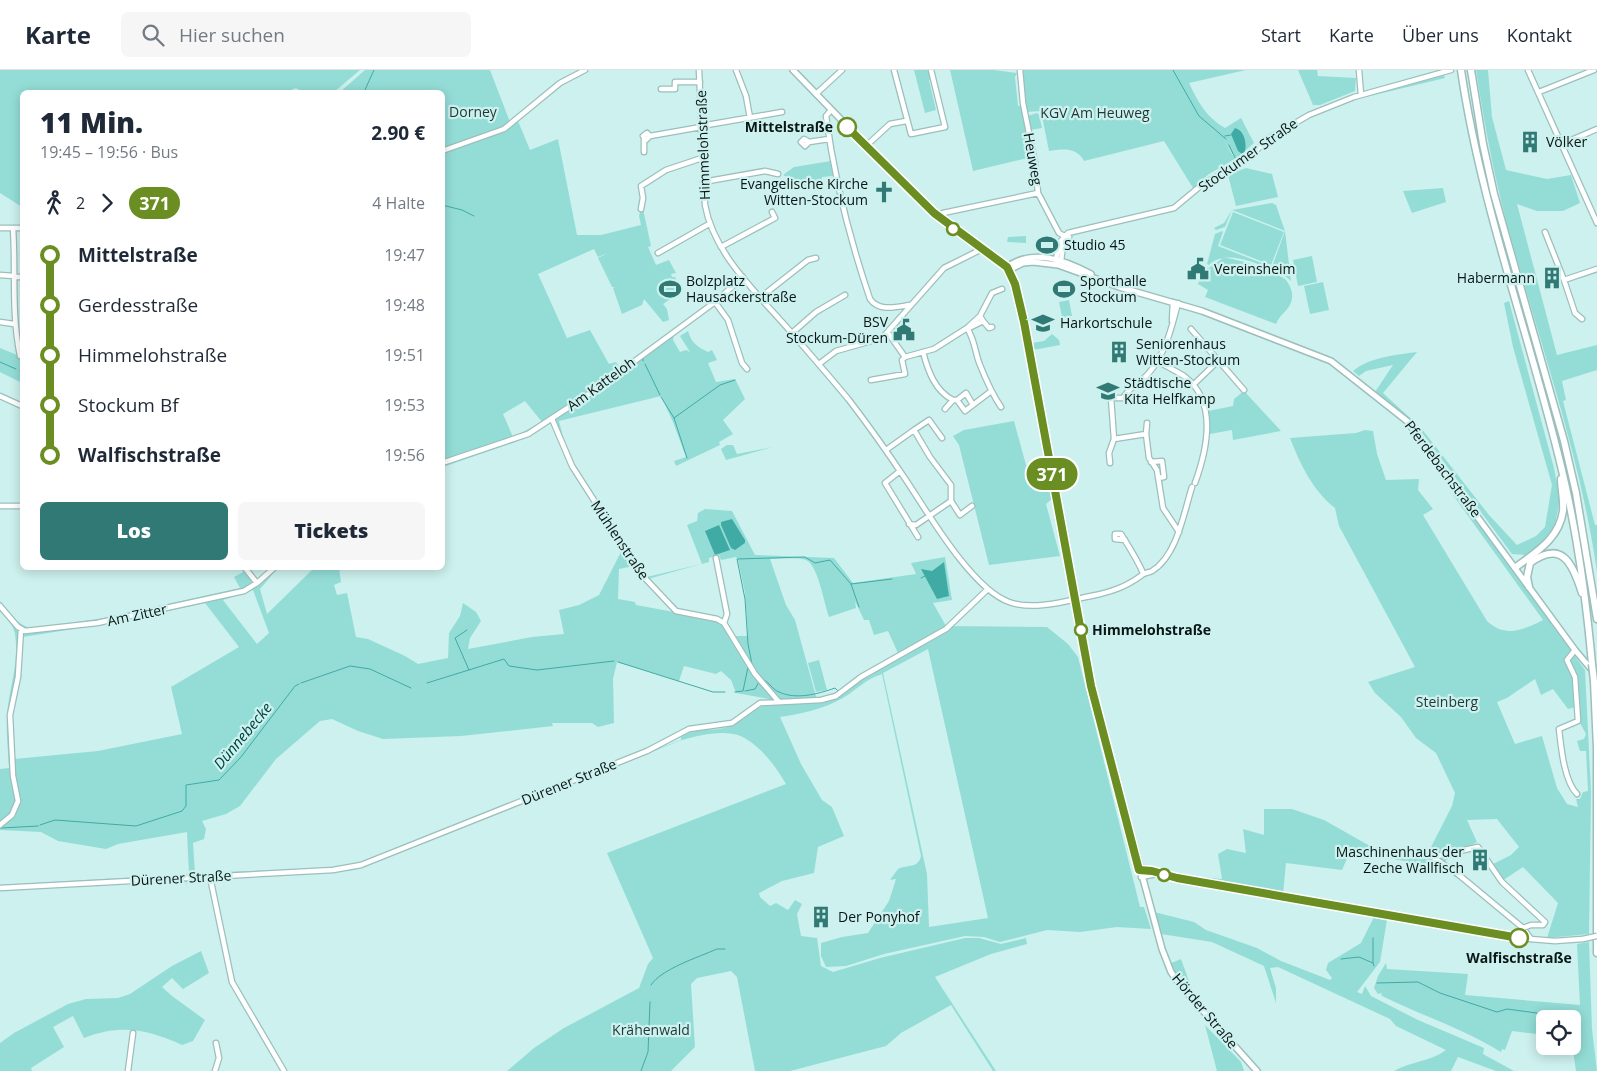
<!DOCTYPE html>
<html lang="de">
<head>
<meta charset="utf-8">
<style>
	body { margin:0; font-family:"Open Sans",sans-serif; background:#f6f6f7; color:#1f2937; height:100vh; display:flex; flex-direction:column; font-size:19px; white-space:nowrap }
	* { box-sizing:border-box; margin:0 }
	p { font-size:16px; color:#747a83 }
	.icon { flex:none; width:28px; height:28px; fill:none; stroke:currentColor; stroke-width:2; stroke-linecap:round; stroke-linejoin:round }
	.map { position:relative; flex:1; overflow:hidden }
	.panel { position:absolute; left:20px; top:20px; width:425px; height:480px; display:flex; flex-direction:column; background:#fff; border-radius:8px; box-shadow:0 2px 12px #0003 }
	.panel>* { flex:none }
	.badge { padding:0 10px; border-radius:16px; font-size:18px; line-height:32px }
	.tools { position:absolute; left:1536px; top:940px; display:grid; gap:10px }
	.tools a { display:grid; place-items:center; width:45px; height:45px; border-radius:8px; background:#fff; box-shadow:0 2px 12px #0003; font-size:25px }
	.map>.badge { position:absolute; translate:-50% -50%; box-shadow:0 0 0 2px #fff }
	.legs { display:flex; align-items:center; gap:8px; height:55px; padding:0 20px; font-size:16px }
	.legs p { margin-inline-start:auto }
	.summary { display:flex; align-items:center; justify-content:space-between; height:85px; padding:0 20px }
	h1 { font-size:28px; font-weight:800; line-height:38px }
	.cta { display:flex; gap:10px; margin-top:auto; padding:10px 20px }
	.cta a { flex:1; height:58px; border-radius:8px; background:#307974; color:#fff; font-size:20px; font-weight:800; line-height:58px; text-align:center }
	.cta a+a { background:#f6f6f7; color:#1f2937 }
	ul { padding:0 20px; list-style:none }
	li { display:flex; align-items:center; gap:18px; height:50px; font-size:19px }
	li i { display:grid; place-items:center; width:8px; height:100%; margin:0 6px; background:currentColor }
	li i::after { content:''; width:12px; height:12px; margin:-6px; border:4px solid; border-radius:50%; background:#fff }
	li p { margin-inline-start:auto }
	li:first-child i { background:linear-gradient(#0000 50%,currentColor 0) }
	li:last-child i { background:linear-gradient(currentColor 50%,#0000 0) }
	header { display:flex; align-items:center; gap:30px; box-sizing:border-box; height:70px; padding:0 25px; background:#fff; border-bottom:1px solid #e0e1e3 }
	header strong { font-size:24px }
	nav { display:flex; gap:28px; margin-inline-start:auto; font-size:18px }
	.search { width:350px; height:45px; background:#f6f6f7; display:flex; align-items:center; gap:12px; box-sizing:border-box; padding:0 18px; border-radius:8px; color:#747a83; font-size:19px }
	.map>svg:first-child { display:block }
	.green { fill:#94ddd7; fill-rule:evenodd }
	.water { fill:#40aba4 }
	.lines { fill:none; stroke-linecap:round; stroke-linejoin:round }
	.stream { stroke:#40aba4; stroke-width:1 }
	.minor-casing { stroke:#9cbfbc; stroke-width:7 }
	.major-casing { stroke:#9cbfbc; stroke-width:8 }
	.highway-casing { stroke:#9cbfbc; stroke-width:9 }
	.minor { stroke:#fff; stroke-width:4.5 }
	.major { stroke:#fff; stroke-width:5 }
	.highway { stroke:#fff; stroke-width:6 }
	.minor-bridge-casing { stroke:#9cbfbc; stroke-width:7; stroke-linecap:butt }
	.highway-bridge-casing { stroke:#9cbfbc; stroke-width:9; stroke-linecap:butt }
	.minor-bridge { stroke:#fff; stroke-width:4.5 }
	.highway-bridge { stroke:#fff; stroke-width:6 }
	.line-1-casing { stroke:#fff; stroke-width:11 }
	.line-1 { stroke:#6b8e23; stroke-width:8 }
	.stop-1-dot { fill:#fff; stroke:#6b8e23; stroke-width:2.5 }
	.labels { text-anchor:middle; stroke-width:4.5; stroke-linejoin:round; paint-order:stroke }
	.park-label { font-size:14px; fill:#1f3735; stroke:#cdf1ee }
	.stop-label { font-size:14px; font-weight:bold; fill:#091615; stroke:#cdf1ee; text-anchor:end }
	.poi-label { font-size:14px; fill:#091615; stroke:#cdf1ee; text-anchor:start }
	.street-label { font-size:14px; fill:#091615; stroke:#cdf1ee }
	.water-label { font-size:15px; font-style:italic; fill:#004441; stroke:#cdf1ee }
</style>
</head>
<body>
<header>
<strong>Karte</strong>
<div class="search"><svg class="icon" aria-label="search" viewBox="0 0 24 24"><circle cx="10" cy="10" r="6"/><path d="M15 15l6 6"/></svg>Hier suchen</div>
<nav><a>Start</a><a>Karte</a><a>Über uns</a><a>Kontakt</a></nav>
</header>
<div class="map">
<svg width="1597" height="1001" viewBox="0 0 1597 1001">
	<rect width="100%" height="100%" fill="#cdf1ee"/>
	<path class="green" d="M0,0H360L334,22H303L296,18L285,22H22V137L0,123Z
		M365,0H490L510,52L503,62L518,51L530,80L558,69L577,165H601L641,155L639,146L642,134L651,176L648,177L656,195L669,190L676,203L671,204L672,207H675L682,221L663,234L667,239L669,250L663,252L644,229L642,235L622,244L613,218L615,217H612L598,188L608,183L598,187L594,179L538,204L567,268L590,260L609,294L616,292L620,298L643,286L674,264L673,270L680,282L686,280L690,282L680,266L688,261C691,272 697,277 708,282L712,280L717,290L708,293L716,312L735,309L745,329L723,350L733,364L719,372L720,375L676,396L674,391L686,387L673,352L661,326L559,351L565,375L572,393L647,507L701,494L648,509L634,496L619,499L618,529L635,532L636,535L717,550L724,554L730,566H748L745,523L738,490L736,487L721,490L719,485L709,488V492L702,494L687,455L697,451L698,443L705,439L732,441L755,485L834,488L853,513L916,504L911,493L945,487L952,530L933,533L946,556L1047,557L1068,574L1078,587L1140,837H1144L1151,859L1117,857L1080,862L1047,860L1000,872L984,867L965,866L884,884L846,896L826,897L821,886V873L842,867L868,863L889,831L896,809L890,810L898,799C908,794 918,799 921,786L882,604C864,610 858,619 843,628C824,639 801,644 780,647L801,694L822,730L832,737L844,766L818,777L814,803L782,811L759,823L760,827L770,836L776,833L788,840L795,830L802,834L797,844L801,866L817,868L821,896L833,902L880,888L965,868H979L1001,874L1026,868L1027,874L991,884L935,907L996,1001H993L951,935L901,963L886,976L790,1001H755L737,907L731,901L697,908L691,914L695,977L671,1001H507L534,978L564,958L639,918L648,894L653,888L607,783L786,714C776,696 754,667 733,664C716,661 698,666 682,670L354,800L231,808L229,804L193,809L192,811L186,812L188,821L185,810L0,820V815L189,804L187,762L118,774L106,779L58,771L41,762L0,760V699L9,698C8,678 5,656 8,636C11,612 19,590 15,564C13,551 0,544 0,531C10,542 18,558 35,558L104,548L240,518L234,507L245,501L244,498H248L257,509L270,498H278L260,519L267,544L314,498H339L341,512L334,515L337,525L347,523L356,567L368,569L405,586L418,594L448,588L449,563L460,546L463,533L476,542L481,551L470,568L468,579L532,567L564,564L559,540L579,535L599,525L623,478L571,399L552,354L545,352L514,369L515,372L443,397L442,22H340ZM525,331L542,352L513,367L503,344ZM770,489C781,489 796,487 806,490C818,495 824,533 829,547L856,538L855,531L864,550H869L874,565L888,561L898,583C871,599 847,629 817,630L795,550L786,535ZM253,520L269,563L257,574L223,530ZM205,533L239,577L171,617L182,664L98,681L14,689L12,647L20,606L23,567L117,552ZM928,579L988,848L929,857L927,804L883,603ZM617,592L679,611L684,596L716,604L721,601L731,610L736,623L775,630L774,634C750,636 749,649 730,656C713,663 696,656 681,667V670L364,792L332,798L195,803L193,773L204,769L206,759L202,751L226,744L240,736L276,689L320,651L332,649L358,661L383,669L461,666L553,656L552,653H592L598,657L614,653L613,609Z
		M914,0H929L932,9L929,10L936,40L925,43Z
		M950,0H994L1017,3L1015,7L1018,36L1021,35L1032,87L973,101Z
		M1022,0H1246L1189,13C1198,32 1206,47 1225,58L1241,48L1254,73L1236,89L1224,71L1235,89L1209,104L1193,118L1164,71L1084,91C1076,77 1063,79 1049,81L1041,41L1026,42Z
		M1298,0H1317L1318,6L1356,8L1355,21L1320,35H1313Z
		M1476,0H1488L1492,47L1506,100L1547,109L1571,105L1580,133L1563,141H1537L1517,134L1557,285L1597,275V300L1562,311L1566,330L1563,331L1595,455H1597V502C1581,390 1543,283 1513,175C1496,117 1485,59 1476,0Z
		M1444,5L1445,8L1366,27L1375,24Z
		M1037,43L1039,45L1042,58L1030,60L1027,46Z
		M831,91L833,106L822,107L821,116H805L783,105L794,97Z
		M1246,98L1272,104L1278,127L1236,136L1228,105Z
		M1443,118L1446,132L1412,143L1403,121Z
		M1272,133L1276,135L1285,161L1291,211L1284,205L1283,206C1264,196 1227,177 1209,195L1207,194L1215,164L1222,161L1223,162L1218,176L1272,197L1285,161L1232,140L1225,157L1216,160L1214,158L1224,153L1232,140Z
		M1233,142L1284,162L1271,195L1220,175Z
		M1026,166V173L1007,172L1008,167Z
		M1312,186L1317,212L1298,216L1293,190Z
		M1223,188C1235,187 1277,202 1286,210C1290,215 1293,222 1292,228C1291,240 1280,243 1276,254L1205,227L1208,220L1198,214L1204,198H1209Z
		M1323,212L1329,240L1310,244L1304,216Z
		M1069,230L1072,246L1062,247L1059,232Z
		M1509,231L1554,398L1560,429L1555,455L1539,476L1526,485L1512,484L1417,356L1375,322L1393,295L1366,301L1359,306L1353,301C1370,287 1395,285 1417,282L1383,323L1421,358L1489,445L1517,475L1536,466L1545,457L1552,415L1513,277L1504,233Z
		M1052,264L1059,270L1060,275L1033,280L1032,273L1044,271Z
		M0,278L22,287V313L0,302Z
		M1244,321L1281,361L1233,370L1232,360L1210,364L1208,341L1233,336L1234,329Z
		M1014,351L1026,395L1044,392L1053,428L1046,434L1060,486L989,495L959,375L953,366L964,360Z
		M1365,360L1373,361L1377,384L1386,410L1419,409L1418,420L1433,439L1423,445L1487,551C1505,568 1523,560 1543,550L1453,425L1456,423L1585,600L1591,721L1589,864L1547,868L1558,833L1523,797L1502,811L1491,795L1511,785L1519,777L1497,749L1467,750L1477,772L1435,797L1373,785L1352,777L1342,800L1286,793L1283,824L1200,807L1222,809L1218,784L1227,779L1246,783L1243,759L1264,765V739H1292L1324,750L1377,780L1429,781L1452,736L1455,723L1436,683L1416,668L1401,647L1375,623L1368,612L1415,597L1339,456L1335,438C1313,421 1300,394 1290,368L1356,363ZM1535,609L1541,625L1553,619L1568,639L1579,636L1580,653L1586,664L1584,669L1577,671L1580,681H1586L1588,721L1583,722L1580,729H1576L1578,737L1567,734L1557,718L1542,666L1515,674L1497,632L1507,628Z
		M727,375H733L737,384L773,377L726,390L721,379Z
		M1076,563L1081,571L1093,631L1120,734L1118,736L1095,652Z
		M819,590L827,620L816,622L808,593Z
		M1093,604L1108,667L1107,668L1092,606Z
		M1118,738H1121L1134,795L1128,781Z
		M1154,842L1194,852L1206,860L1257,878L1281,891L1330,910L1332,908L1326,900L1328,893L1361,873L1375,845L1385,847L1387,850L1380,892L1357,922L1362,924L1365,916L1371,926L1418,950L1484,978L1483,984L1514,1001H1496L1458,987L1451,1001H1394C1411,991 1430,992 1446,980L1396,956L1390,949L1278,897L1270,898L1276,918V933L1264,896L1212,872L1161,864Z
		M1589,872L1592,959L1597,1001H1576L1573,980L1570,976H1572V949L1542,948L1545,965L1512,961L1505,980L1502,979L1501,982C1464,959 1423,946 1384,927L1381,925L1382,923L1378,924L1374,918L1378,906L1386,893L1387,899L1468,904L1465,925L1580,935L1577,874Z
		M201,881L209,903L183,919L172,908L162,917L172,926L205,950L193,971L182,975C147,959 120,954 84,968L73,946L53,957L64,977L31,998L32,1001H0V973L14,963L68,934L86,929L118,928L130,924L172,896Z
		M1181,889L1194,925L1193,926L1169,894Z
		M1205,955L1241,992L1244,1001H1217Z"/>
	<path class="water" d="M1235,58C1244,60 1247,73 1245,81L1242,84L1238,81L1231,64Z
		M732,449L745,470V473L735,480L731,478L721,455V452Z
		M719,455L730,480L715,485L705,461Z
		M944,492L949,526L937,529L921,499L932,501Z"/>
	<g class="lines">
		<path class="stream" d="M1173,0L1199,46L1226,69
			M364,22L374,0
			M1225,66L1231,65
			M1229,75L1236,90
			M442,135L462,140L474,146
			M643,291V287
			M0,292L16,299
			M645,294L660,325
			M20,301L22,302
			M661,327L674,348L687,388
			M674,348L720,315L735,310
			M921,508L925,506
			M851,514L892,509
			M467,560L455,568L469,600
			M618,592L713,622H725
			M752,594L748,574L745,529L737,489L805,487L815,493L830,490L851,514L859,537
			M764,610C769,612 773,620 779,622C796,630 818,624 835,618L838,621
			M301,613L350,596L370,599L411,618
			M427,613L504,589L509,596L537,600L614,591
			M745,621L755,619L759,612
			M735,622L743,621L748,597
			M40,755L55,750L136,756L182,741L186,736V715L219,710L241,687L295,616L299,614
			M1,758L38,756
			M1341,889L1359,887L1373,893L1374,896
			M1373,893V868
			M1377,913L1418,912L1440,923L1497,942L1507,939L1544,944L1577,943
			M651,915C661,899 699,887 717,879H725
			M641,1001L648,982L650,932"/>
		<g class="minor-casing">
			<path id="minor" d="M699,0L705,135C714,185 758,224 790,261C810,284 830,307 849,330C869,356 888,383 906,410C928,443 972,519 1009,532C1034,541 1066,531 1091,526C1111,522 1126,517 1142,505C1145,502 1149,503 1152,501C1177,486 1184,442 1192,417
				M736,0L746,26L750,48
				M894,0L911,64L945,57L931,0
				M1020,0L1023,33L1035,93L1038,123L1059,163L1068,168
				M1359,0L1361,25
				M1528,0L1597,153
				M661,19H675V12H700
				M1539,22L1594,0
				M816,24L842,0
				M831,40L826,46C834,107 850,170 870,229C879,242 896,237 910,235
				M701,56L782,42
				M650,66L646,70L643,66L647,63L650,66L701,57
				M644,68V82
				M809,72L805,76L801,72L804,69L809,72L829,69
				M1562,74L1597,59
				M866,76L890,54L906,51
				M442,81L504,59L560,13L585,0
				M703,112L765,101L778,104
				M641,139L643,128L641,116L666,100L702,88
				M938,147L943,143L1038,123
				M0,158H22
				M13,158C16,203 11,240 20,286
				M1545,162L1564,210
				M721,177L775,148L772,142
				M658,183L709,154
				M1056,189L1060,172L1068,163L1174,138L1204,113L1242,93L1271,67L1309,45L1354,27L1451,0
				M1061,191L1063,175L1069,167
				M0,205L14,206
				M14,207H22
				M761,227L808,190L816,188
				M715,232L728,250L742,293L747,299
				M1582,249L1575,243L1564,210L1597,199
				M983,251L989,258L992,257
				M1172,251L1173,232
				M0,252L14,254
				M967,258L980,246L992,223L1002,219
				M969,258L983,251L980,246
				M1191,259L1244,320
				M792,263L816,242L845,225
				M888,263L905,287L934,279L967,258C975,270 975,283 980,295C986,310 992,324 1001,337
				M923,282C928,301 935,321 953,330H957L965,341L990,322
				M1157,291C1166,296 1176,301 1184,306C1218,331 1207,380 1195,413
				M819,294L836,281L882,268L944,198L982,179
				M871,310L905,304L902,290L905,287
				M1193,315L1218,291
				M0,326L22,336
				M957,330L966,323L973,335
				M945,339L953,330
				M552,349L572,396L642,505L676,541L717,549L724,553L755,604L779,632
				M1147,353L1146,364L1149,388L1157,400L1163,438L1179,462
				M1114,369L1146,364
				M886,380L914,360
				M1151,392L1162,391L1164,407L1158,408
				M442,393L528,364L598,318L715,232L743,207
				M1110,393L1109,383L1114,369L1111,328H1123C1129,317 1140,313 1148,304C1165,285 1172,257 1178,233
				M900,401L885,413L918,467
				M951,431L960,445L972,436
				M0,436H22
				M909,454L916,455L951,431V415L930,387L914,360L929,350L942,368
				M1125,470L1115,469V464H1121C1129,477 1137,489 1143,503
				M716,488L727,544L724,553
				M245,498L257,513
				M0,536L18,557L25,561L97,553L244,521L257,513L274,498
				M1575,580L1567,590L1575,607L1578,651L1559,659C1561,677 1564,711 1577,724
				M0,755L12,745L18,731L13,706L10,645L18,607L21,559
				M1432,787L1478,777L1502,812L1545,852L1543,855H1531L1523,858
				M1433,787L1459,805L1523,858L1531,869
				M1139,800L1152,801L1177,808L1517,868L1555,871L1583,869
				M210,807L232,912L284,1001
				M1141,807L1157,804
				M0,818L333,800L361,795L647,681L689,659L732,653L760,633L821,630L836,626L861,607L946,559L988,519
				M128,1001L133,963
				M215,1001L219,988L216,973"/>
		</g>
		<g class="major-casing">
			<path id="major" d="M793,0L916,127L956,161L1007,197L1015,214L1023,249L1091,616L1162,879L1171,902L1180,915L1257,1001
				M1007,197C1033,178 1065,190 1091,204
				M1009,200L1023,193L1033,192L1058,195L1119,217L1202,241L1331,291L1407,351L1575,580L1597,606"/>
		</g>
		<g class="highway-casing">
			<path id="highway" d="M1461,0C1481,136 1529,263 1561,396C1577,461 1586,527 1592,594
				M1471,0L1483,74L1494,124L1564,371L1576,423L1597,549
				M1516,497C1536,482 1559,469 1563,441C1564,430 1561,419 1561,409
				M1529,517L1527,507L1530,493C1562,469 1573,494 1582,523
				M1594,611L1597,678V883"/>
		</g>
		<use href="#minor" class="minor"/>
		<use href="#major" class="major"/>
		<use href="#highway" class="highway"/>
		<g class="minor-bridge-casing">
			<path id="minor-bridge" d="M1583,869L1597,866"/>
		</g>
		<g class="highway-bridge-casing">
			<path id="highway-bridge" d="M1592,594L1594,611"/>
		</g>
		<use href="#minor-bridge" class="minor-bridge"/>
		<use href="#highway-bridge" class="highway-bridge"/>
	</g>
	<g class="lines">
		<g class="line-1-casing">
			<path id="line-1" d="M847,57L934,143L1007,197L1015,214L1024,252L1091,616L1139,800L1152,801L1177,808L1519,868"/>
		</g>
		<use href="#line-1" class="line-1"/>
	</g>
	<defs>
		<g id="building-bare" transform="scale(1.725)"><path d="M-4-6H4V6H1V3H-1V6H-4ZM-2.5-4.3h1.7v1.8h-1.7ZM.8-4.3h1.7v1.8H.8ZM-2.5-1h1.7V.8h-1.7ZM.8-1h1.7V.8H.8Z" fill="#307974" stroke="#cdf1ee" stroke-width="2.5" paint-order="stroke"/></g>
		<g id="church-bare" transform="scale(1.725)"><path d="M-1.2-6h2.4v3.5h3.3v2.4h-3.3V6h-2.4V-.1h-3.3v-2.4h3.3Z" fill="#307974" stroke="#cdf1ee" stroke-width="2.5" paint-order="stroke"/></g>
		<g id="stadium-bare" transform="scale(1.725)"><path d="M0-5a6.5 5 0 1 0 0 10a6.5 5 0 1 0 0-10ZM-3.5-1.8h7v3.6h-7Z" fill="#307974" stroke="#cdf1ee" stroke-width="2.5" paint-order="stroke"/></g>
		<g id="civic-bare" transform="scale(1.725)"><path d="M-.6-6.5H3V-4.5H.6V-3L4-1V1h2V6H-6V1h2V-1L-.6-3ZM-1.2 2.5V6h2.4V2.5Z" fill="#307974" stroke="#cdf1ee" stroke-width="2.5" paint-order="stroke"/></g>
		<g id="school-bare" transform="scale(1.725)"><path d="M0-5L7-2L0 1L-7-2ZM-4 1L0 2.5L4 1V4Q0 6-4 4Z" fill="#307974" stroke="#cdf1ee" stroke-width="2.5" paint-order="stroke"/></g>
	</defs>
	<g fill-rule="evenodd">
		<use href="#building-bare" x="1530" y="72"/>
		<use href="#church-bare" x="884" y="122"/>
		<use href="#stadium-bare" x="1047" y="175"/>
		<use href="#civic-bare" x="1198" y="199"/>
		<use href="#building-bare" x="1552" y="208"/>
		<use href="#stadium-bare" x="670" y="219"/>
		<use href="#stadium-bare" x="1064" y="219"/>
		<use href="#school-bare" x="1043" y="253"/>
		<use href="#civic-bare" x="904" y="260"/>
		<use href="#building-bare" x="1119" y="282"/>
		<use href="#school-bare" x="1108" y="321"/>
		<use href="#building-bare" x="1480" y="790"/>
		<use href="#building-bare" x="821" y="847"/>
	</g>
	<g class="stop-1-dot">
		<circle cx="847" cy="57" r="9"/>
		<circle cx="953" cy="159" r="6"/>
		<circle cx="1081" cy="560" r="6"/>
		<circle cx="1164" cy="805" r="6"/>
		<circle cx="1519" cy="868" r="9"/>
	</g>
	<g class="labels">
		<g class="park-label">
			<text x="473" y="47">Dorney</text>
			<text x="1095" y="48">KGV Am Heuweg</text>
			<text x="1447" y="637">Steinberg</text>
			<text x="651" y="965">Krähenwald</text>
		</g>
		<g class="stop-label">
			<text x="833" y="62">Mittelstraße</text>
			<text x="1092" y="565" text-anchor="start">Himmelohstraße</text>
			<text x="1519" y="893" text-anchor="middle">Walfischstraße</text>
		</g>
		<g class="poi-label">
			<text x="1546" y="77">Völker</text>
			<text x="868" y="119" text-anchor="end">Evangelische Kirche<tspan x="868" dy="16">Witten-Stockum</tspan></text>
			<text x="1064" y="180">Studio 45</text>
			<text x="1214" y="204">Vereinsheim</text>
			<text x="1535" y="213" text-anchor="end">Habermann</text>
			<text x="686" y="216">Bolzplatz<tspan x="686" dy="16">Hausackerstraße</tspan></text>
			<text x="1080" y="216">Sporthalle<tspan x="1080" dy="16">Stockum</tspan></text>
			<text x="888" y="257" text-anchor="end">BSV<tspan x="888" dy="16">Stockum-Düren</tspan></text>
			<text x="1060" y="258">Harkortschule</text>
			<text x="1136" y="279">Seniorenhaus<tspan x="1136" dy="16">Witten-Stockum</tspan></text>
			<text x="1124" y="318">Städtische<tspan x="1124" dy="16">Kita Helfkamp</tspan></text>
			<text x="1464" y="787" text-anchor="end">Maschinenhaus der<tspan x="1464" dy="16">Zeche Wallfisch</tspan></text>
			<text x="838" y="852">Der Ponyhof</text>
		</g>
		<g class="street-label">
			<text transform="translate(703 75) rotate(-92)" y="5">Himmelohstraße</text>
			<text transform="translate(1248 85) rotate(-35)" y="5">Stockumer Straße</text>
			<text transform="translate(1033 89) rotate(80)" y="5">Heuweg</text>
			<text transform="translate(601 314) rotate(-36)" y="5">Am Katteloh</text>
			<text transform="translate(1443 399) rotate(53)" y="5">Pferdebachstraße</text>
			<text transform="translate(620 470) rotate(56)" y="5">Mühlenstraße</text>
			<text transform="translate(137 545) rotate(-12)" y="5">Am Zitter</text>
			<text transform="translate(569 712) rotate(-22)" y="5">Dürener Straße</text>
			<text transform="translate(181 808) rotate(-3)" y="5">Dürener Straße</text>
			<text transform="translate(1205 941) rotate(50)" y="5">Hörder Straße</text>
		</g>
		<g class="water-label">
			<text transform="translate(243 666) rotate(-50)" y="5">Dünnebecke</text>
		</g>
	</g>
</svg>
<div class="tools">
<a><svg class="icon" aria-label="locate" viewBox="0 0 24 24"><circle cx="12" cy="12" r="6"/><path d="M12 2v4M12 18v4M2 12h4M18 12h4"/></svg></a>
</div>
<b class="badge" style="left:1052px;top:404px;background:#6b8e23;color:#fff">371</b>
<section class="panel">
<div class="summary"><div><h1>11 Min.</h1><p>19:45 – 19:56 · Bus</p></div><b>2.90 €</b></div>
<div class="legs"><svg class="icon" aria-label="walk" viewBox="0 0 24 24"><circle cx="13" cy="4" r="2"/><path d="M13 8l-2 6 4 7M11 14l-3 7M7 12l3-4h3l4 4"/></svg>2<svg class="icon" aria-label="forward" viewBox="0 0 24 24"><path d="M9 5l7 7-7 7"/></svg><b class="badge" style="background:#6b8e23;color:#fff">371</b><p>4 Halte</p></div>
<ul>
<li><i style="color:#6b8e23"></i><b>Mittelstraße</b><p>19:47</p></li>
<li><i style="color:#6b8e23"></i><span>Gerdesstraße</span><p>19:48</p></li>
<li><i style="color:#6b8e23"></i><span>Himmelohstraße</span><p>19:51</p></li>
<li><i style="color:#6b8e23"></i><span>Stockum Bf</span><p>19:53</p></li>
<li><i style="color:#6b8e23"></i><b>Walfischstraße</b><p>19:56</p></li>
</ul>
<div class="cta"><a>Los</a><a>Tickets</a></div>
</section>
</div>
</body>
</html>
